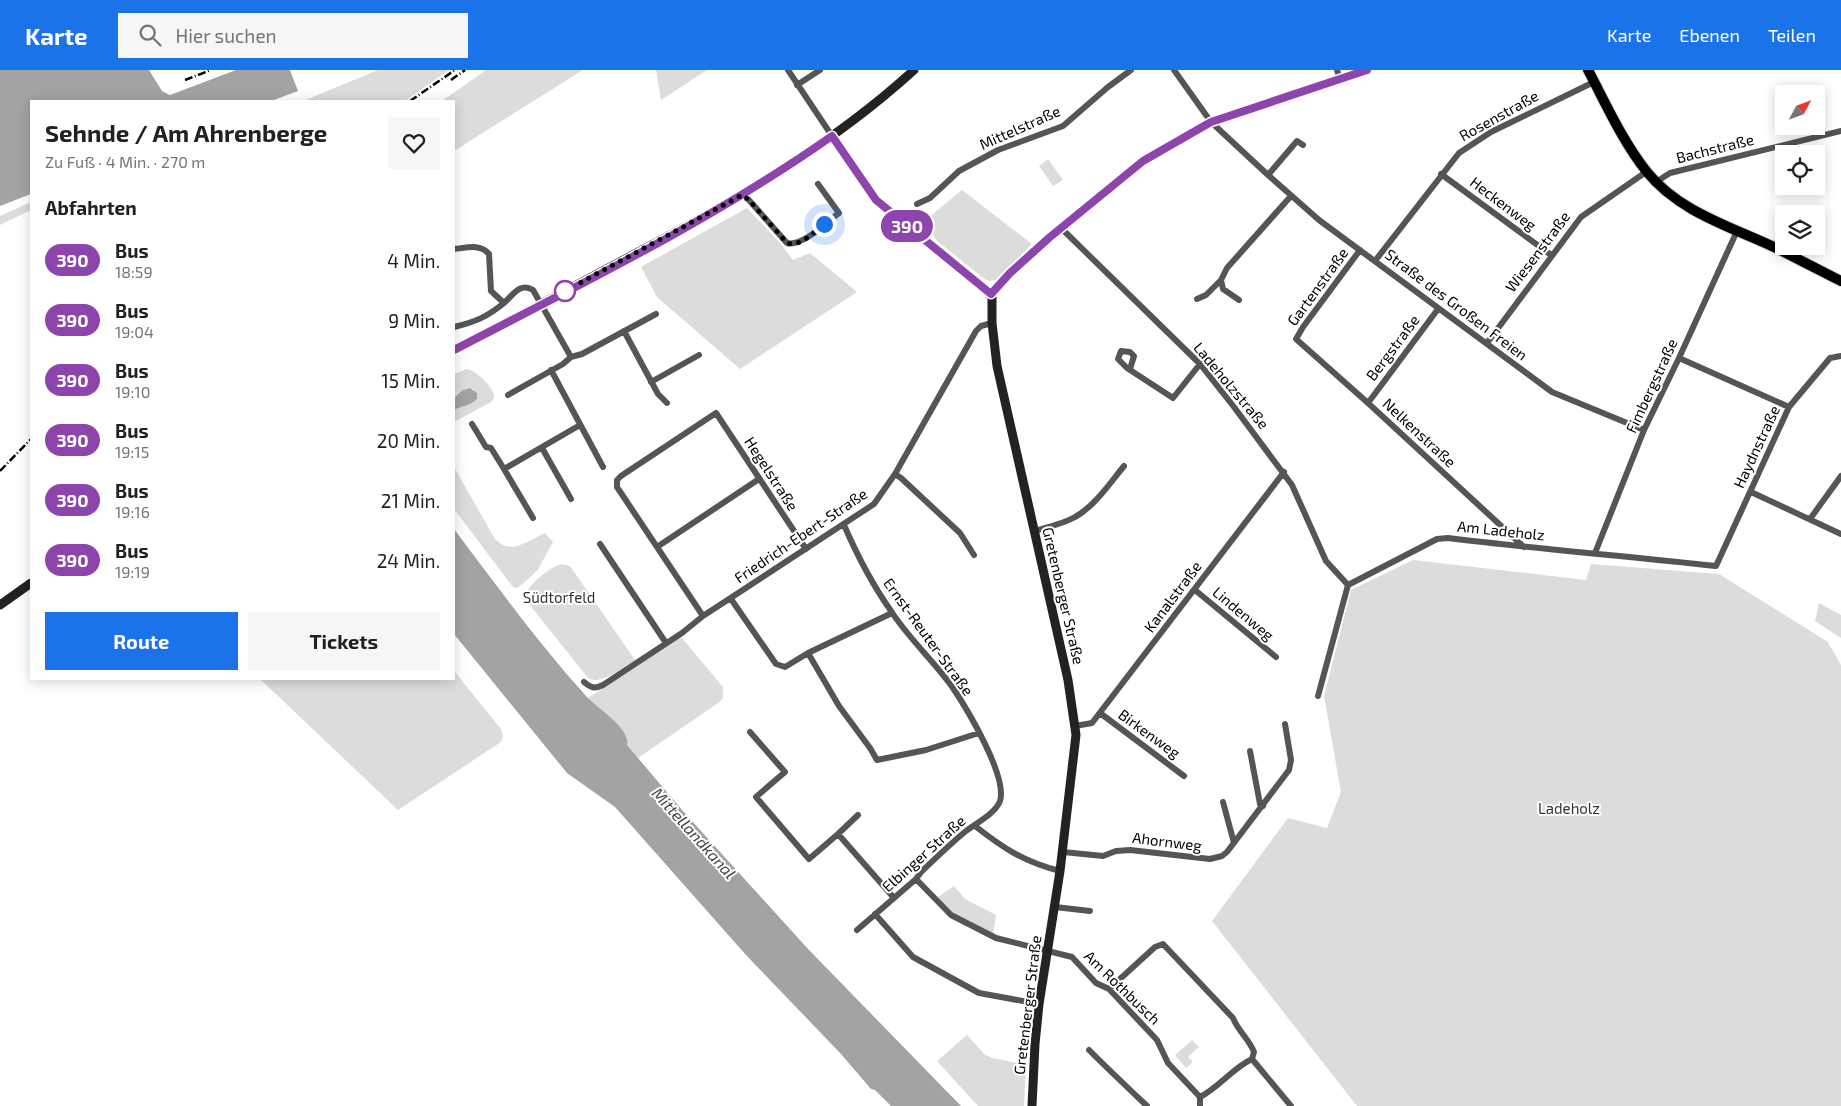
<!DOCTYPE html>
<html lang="de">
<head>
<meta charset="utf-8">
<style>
	body { margin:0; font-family:"Exo 2",sans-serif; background:#f6f6f6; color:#202124; height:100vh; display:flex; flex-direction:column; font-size:19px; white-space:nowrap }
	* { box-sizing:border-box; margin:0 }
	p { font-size:16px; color:#757577 }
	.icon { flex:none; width:28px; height:28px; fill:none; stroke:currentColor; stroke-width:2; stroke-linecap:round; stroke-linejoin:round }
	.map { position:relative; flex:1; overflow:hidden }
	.details { position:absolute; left:30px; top:30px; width:425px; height:580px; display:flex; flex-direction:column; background:#fff; border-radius:0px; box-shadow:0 2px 12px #0003 }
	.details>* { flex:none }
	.badge { padding:0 10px; border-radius:16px; font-size:18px; line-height:32px }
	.needle { width:32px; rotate:49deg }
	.tools { position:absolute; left:1775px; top:15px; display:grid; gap:10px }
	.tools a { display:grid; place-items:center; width:50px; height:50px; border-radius:0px; background:#fff; box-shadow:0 2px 12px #0003; font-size:25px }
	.you { position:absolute; width:25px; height:25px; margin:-12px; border:4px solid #fff; border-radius:50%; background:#1a73e8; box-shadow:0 0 0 8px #1a73e833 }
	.map>.badge { position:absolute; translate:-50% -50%; box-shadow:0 0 0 2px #fff }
	h2 { padding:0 15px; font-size:19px; line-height:45px }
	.round { display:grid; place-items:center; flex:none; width:52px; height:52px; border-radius:0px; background:#f6f6f6 }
	.head { display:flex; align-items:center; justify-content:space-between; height:85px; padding:0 15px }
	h1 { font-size:24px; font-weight:700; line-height:38px }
	.cta { display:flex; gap:10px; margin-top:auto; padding:10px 15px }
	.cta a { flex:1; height:58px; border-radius:0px; background:#1a73e8; color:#fff; font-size:20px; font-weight:700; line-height:58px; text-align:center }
	.cta a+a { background:#f6f6f6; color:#202124 }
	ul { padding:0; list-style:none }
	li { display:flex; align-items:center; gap:15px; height:60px; padding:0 15px }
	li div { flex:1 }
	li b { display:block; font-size:19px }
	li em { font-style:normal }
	li .badge { min-width:55px; font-weight:700; text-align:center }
	header { display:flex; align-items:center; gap:30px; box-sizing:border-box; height:70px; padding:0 25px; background:#1a73e8; color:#fff }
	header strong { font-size:24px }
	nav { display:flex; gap:28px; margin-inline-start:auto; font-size:18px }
	.search { width:350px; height:45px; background:#f6f6f6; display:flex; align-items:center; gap:12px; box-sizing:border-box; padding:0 18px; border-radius:0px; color:#757577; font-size:19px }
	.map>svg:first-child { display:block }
	.green { fill:#dcdcdc }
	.water { fill:#a3a3a3 }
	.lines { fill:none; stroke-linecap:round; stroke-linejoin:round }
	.primary-casing { stroke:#dbdbdb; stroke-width:12 }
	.minor { stroke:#555; stroke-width:6 }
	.secondary { stroke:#222; stroke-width:9 }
	.primary { stroke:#000; stroke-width:10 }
	.rail { stroke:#000; stroke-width:2.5; stroke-dasharray:8 2.5 1 2.5; stroke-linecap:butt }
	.line-casing { stroke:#fff; stroke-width:11 }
	.line { stroke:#8e44ad; stroke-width:8 }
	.walk { stroke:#000; stroke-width:5; stroke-dasharray:0 9 }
	.stop-dot { fill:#fff; stroke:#8e44ad; stroke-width:2.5 }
	.labels { text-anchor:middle; stroke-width:4; stroke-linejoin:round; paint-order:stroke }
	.street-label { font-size:15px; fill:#000; stroke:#fff }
	.park-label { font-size:15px; fill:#333; stroke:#fff }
	.water-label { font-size:16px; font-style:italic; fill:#444; stroke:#fff }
</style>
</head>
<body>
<header>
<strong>Karte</strong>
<div class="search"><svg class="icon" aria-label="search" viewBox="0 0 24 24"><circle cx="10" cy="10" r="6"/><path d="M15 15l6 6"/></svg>Hier suchen</div>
<nav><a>Karte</a><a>Ebenen</a><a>Teilen</a></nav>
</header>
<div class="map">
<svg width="1841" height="1036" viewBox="0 0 1841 1036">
	<rect width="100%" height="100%" fill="#fff"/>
	<path class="green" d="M378,0H449L405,31H303Z
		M486,0H583L454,81V31H442Z
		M656,0H707L661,30Z
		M1048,89L1063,110L1053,116L1039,96Z
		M962,120L1032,174L996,210L989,211L983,208L936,170L932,163L922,156L928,148Z
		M31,132V140L0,155V146Z
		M747,138L781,174L793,190L810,183L857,222L740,299L657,227L641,197Z
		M466,299C475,299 496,319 494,328L491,332L454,352V340C461,336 471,336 477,329L473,319C465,316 460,324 454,328V304Z
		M454,397L495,469C511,486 527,471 545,463L553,472L537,501L519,517L516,518L512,516L454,439Z
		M1413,490L1586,510L1591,494L1719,504L1828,572L1841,595V1036H1357L1212,851L1288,748L1327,758L1341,722L1324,626L1351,520Z
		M561,494L570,496L635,590C624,597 600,616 588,608L525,529C524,517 549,498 561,494Z
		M1819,533L1841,545V568L1815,551Z
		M682,568L723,617V628L718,633L638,688L588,628L676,570Z
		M454,601L501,659L503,666L501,672L398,740L260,609H454Z
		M954,816L965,829L996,845L993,864L951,842L938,827Z
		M967,965L985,985L993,988L1026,995L1024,1036H978L937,991Z
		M1192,970L1199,977L1188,987L1193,992L1186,998L1175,985Z"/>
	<path class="water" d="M0,0H149L162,21L170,25L236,0H290L298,21L271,31H31V124L0,136Z
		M470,318L477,323V329C471,336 461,336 454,340V328L463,320Z
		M454,459C497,516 539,574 587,627C597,638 631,659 627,675L682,740L809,880L961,1036H891L875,1020L871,1019L841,984L746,885L615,737L567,703L454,564Z"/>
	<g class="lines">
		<g class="primary-casing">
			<path id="primary" d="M1588,0C1606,34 1623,72 1647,102C1679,142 1732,157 1776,178C1798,189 1819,200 1841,211"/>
		</g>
		<path class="minor" d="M788,0L832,66
			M1174,0L1211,52L1268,105L1319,150L1552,322L1644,360
			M1337,0L1340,9
			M797,15L820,0
			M1441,104L1551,185
			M1268,105L1297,71L1303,75
			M1656,112L1670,103L1841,61
			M742,125L748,129L787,173C802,177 827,152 839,143L818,114
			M917,134L930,128L959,101L998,80L1063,56L1108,17L1131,0
			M1061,158L1200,294L1234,337L1292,415L1326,491L1348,515
			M454,179C466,178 480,173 489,184L491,221L504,233C513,225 520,212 533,220L571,287
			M1360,180L1303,257L1296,269L1368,333L1524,477
			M1375,191L1459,83L1491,62L1594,12
			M991,223L1020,194L1061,158L1143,91L1211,52L1367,0
			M1197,229L1206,225L1221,210
			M1239,230L1223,219L1221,210L1227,198L1291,126
			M454,257C475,252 487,247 504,233
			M624,261L658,324L667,333
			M1487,273L1581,147L1646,102
			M571,287L582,284L656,244
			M1679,288L1789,337
			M1130,299L1134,286L1130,282L1121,281L1118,289L1127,298L1173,328L1200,294
			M551,300L603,397
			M651,312L699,285
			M508,325L563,294L571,287
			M1368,333L1438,239
			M472,354L486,377L491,378L504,399L580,355
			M542,378L571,429
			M504,399L533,448
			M895,404L901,408L960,463L974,485
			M1751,422L1841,464
			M1810,449L1841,406
			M844,455C857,485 872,514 891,541C909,569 934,591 953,618C967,639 1008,707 1000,731C995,744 976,753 966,761C950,774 936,788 921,802L916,809L857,860
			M1034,461C1048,457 1063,454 1075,447C1095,436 1110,413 1124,396
			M600,474L666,573
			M657,477L759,409
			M1595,483L1644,360L1679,288L1737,161
			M1195,520L1276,587
			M731,529L776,594L785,597L808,583L892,543
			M703,546L617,417V410L621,406L716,343L806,479
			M808,583L839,636L870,678L877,690L926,680L979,663
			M584,612C591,618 595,619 603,615L682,563L703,546L874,434L895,404L976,261L981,256L992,253
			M1318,626L1348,515L1437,469L1448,468C1537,479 1627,486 1716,496L1789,337L1830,288L1841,286
			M1100,643L1184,706
			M1075,656L1092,653L1284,402
			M750,662L785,702L756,727L809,789L838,764L894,828
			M1250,681L1260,734L1263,736
			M1223,732L1234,773
			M975,756C1003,778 1024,792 1060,801
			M838,764L858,745
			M1063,782L1103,786L1116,781L1130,780L1210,789L1222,786L1227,782L1289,700L1291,690L1285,654
			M916,809L951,845L996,868L1072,887L1096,913L1109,919L1157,970L1168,993L1200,1027V1036
			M1055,837L1090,841
			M875,844L913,887L979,923L1039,934
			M1109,919L1155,877L1163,874L1233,948C1238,961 1249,969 1254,982L1252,989C1233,998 1219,1017 1200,1027
			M1089,980C1108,999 1127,1017 1147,1036
			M1252,989L1291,1036"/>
		<path class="secondary" d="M832,66L876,130L988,221L992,228V253L997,296L1068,610L1076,665L1060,801L1039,934L1035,974L1032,1036
			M454,280C517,247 579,214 642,180C738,129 833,74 914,0
			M0,535L31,513"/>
		<use href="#primary" class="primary"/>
		<path class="rail" d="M185,10L211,0
			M451,10L465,0
			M410,31L455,0
			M0,401L31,369"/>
	</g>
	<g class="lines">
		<g class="line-casing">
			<path id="line" d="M454,280C581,214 714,149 832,66L876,130L991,224L1010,203L1050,167L1143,91L1211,52L1367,0"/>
		</g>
		<use href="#line" class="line"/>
		<path class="walk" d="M565,221L742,125L748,129L787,173C801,177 814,162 824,154"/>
	</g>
	<circle class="stop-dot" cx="565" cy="221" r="10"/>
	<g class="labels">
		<g class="street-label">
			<text transform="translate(1499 46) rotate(-29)" y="5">Rosenstraße</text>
			<text transform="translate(1020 58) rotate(-24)" y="5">Mittelstraße</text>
			<text transform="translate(1715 79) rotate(-14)" y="5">Bachstraße</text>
			<text transform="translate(1503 134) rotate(37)" y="5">Heckenweg</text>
			<text transform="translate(1538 182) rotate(-53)" y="5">Wiesenstraße</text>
			<text transform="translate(1318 217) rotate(-54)" y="5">Gartenstraße</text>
			<text transform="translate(1456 235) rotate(37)" y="5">Straße des Großen Freien</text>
			<text transform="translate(1393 278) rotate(-53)" y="5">Bergstraße</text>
			<text transform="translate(1231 316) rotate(50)" y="5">Ladeholzstraße</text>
			<text transform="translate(1652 316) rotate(-65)" y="5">Fimbergstraße</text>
			<text transform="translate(1419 363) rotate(43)" y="5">Nelkenstraße</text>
			<text transform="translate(1757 377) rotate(-65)" y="5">Haydnstraße</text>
			<text transform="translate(771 404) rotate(57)" y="5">Hegelstraße</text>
			<text transform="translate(1501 461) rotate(6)" y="5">Am Ladeholz</text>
			<text transform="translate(801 466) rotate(-34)" y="5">Friedrich-Ebert-Straße</text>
			<text transform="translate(1063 526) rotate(77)" y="5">Gretenberger Straße</text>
			<text transform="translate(1173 527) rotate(-53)" y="5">Kanalstraße</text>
			<text transform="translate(1243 544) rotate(40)" y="5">Lindenweg</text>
			<text transform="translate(928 567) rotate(54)" y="5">Ernst-Reuter-Straße</text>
			<text transform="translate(1149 664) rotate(36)" y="5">Birkenweg</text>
			<text transform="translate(1167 772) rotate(7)" y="5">Ahornweg</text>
			<text transform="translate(924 784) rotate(-42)" y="5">Elbinger Straße</text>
			<text transform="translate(1122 918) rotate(44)" y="5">Am Rothbusch</text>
			<text transform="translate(1028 935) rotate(-83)" y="5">Gretenberger Straße</text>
		</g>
		<g class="park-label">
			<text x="559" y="533">Südtorfeld</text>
			<text x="1569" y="744">Ladeholz</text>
		</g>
		<g class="water-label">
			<text transform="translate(694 763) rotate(48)" y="6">Mittellandkanal</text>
		</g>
	</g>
</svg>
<div class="tools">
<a><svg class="needle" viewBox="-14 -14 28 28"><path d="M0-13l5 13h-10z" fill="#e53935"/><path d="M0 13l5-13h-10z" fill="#757577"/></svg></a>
<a><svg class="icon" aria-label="locate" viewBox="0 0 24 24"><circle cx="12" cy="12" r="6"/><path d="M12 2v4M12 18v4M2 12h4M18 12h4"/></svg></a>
<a><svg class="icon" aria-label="layers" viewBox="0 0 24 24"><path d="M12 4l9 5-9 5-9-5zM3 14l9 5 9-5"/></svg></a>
</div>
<div class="you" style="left:824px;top:154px"></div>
<b class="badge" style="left:907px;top:156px;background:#8e44ad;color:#fff">390</b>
<section class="details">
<div class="head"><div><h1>Sehnde / Am Ahrenberge</h1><p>Zu Fuß · 4 Min. · 270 m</p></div><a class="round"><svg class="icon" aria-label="heart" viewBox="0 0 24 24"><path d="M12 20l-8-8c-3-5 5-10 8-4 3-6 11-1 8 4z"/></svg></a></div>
<h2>Abfahrten</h2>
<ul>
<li><span class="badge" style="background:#8e44ad;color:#fff">390</span><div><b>Bus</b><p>18:59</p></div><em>4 Min.</em></li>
<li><span class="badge" style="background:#8e44ad;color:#fff">390</span><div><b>Bus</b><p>19:04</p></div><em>9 Min.</em></li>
<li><span class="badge" style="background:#8e44ad;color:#fff">390</span><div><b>Bus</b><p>19:10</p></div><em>15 Min.</em></li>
<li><span class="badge" style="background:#8e44ad;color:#fff">390</span><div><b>Bus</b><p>19:15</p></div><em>20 Min.</em></li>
<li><span class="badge" style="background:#8e44ad;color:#fff">390</span><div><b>Bus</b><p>19:16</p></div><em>21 Min.</em></li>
<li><span class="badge" style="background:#8e44ad;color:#fff">390</span><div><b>Bus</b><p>19:19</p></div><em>24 Min.</em></li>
</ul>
<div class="cta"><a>Route</a><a>Tickets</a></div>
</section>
</div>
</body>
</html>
